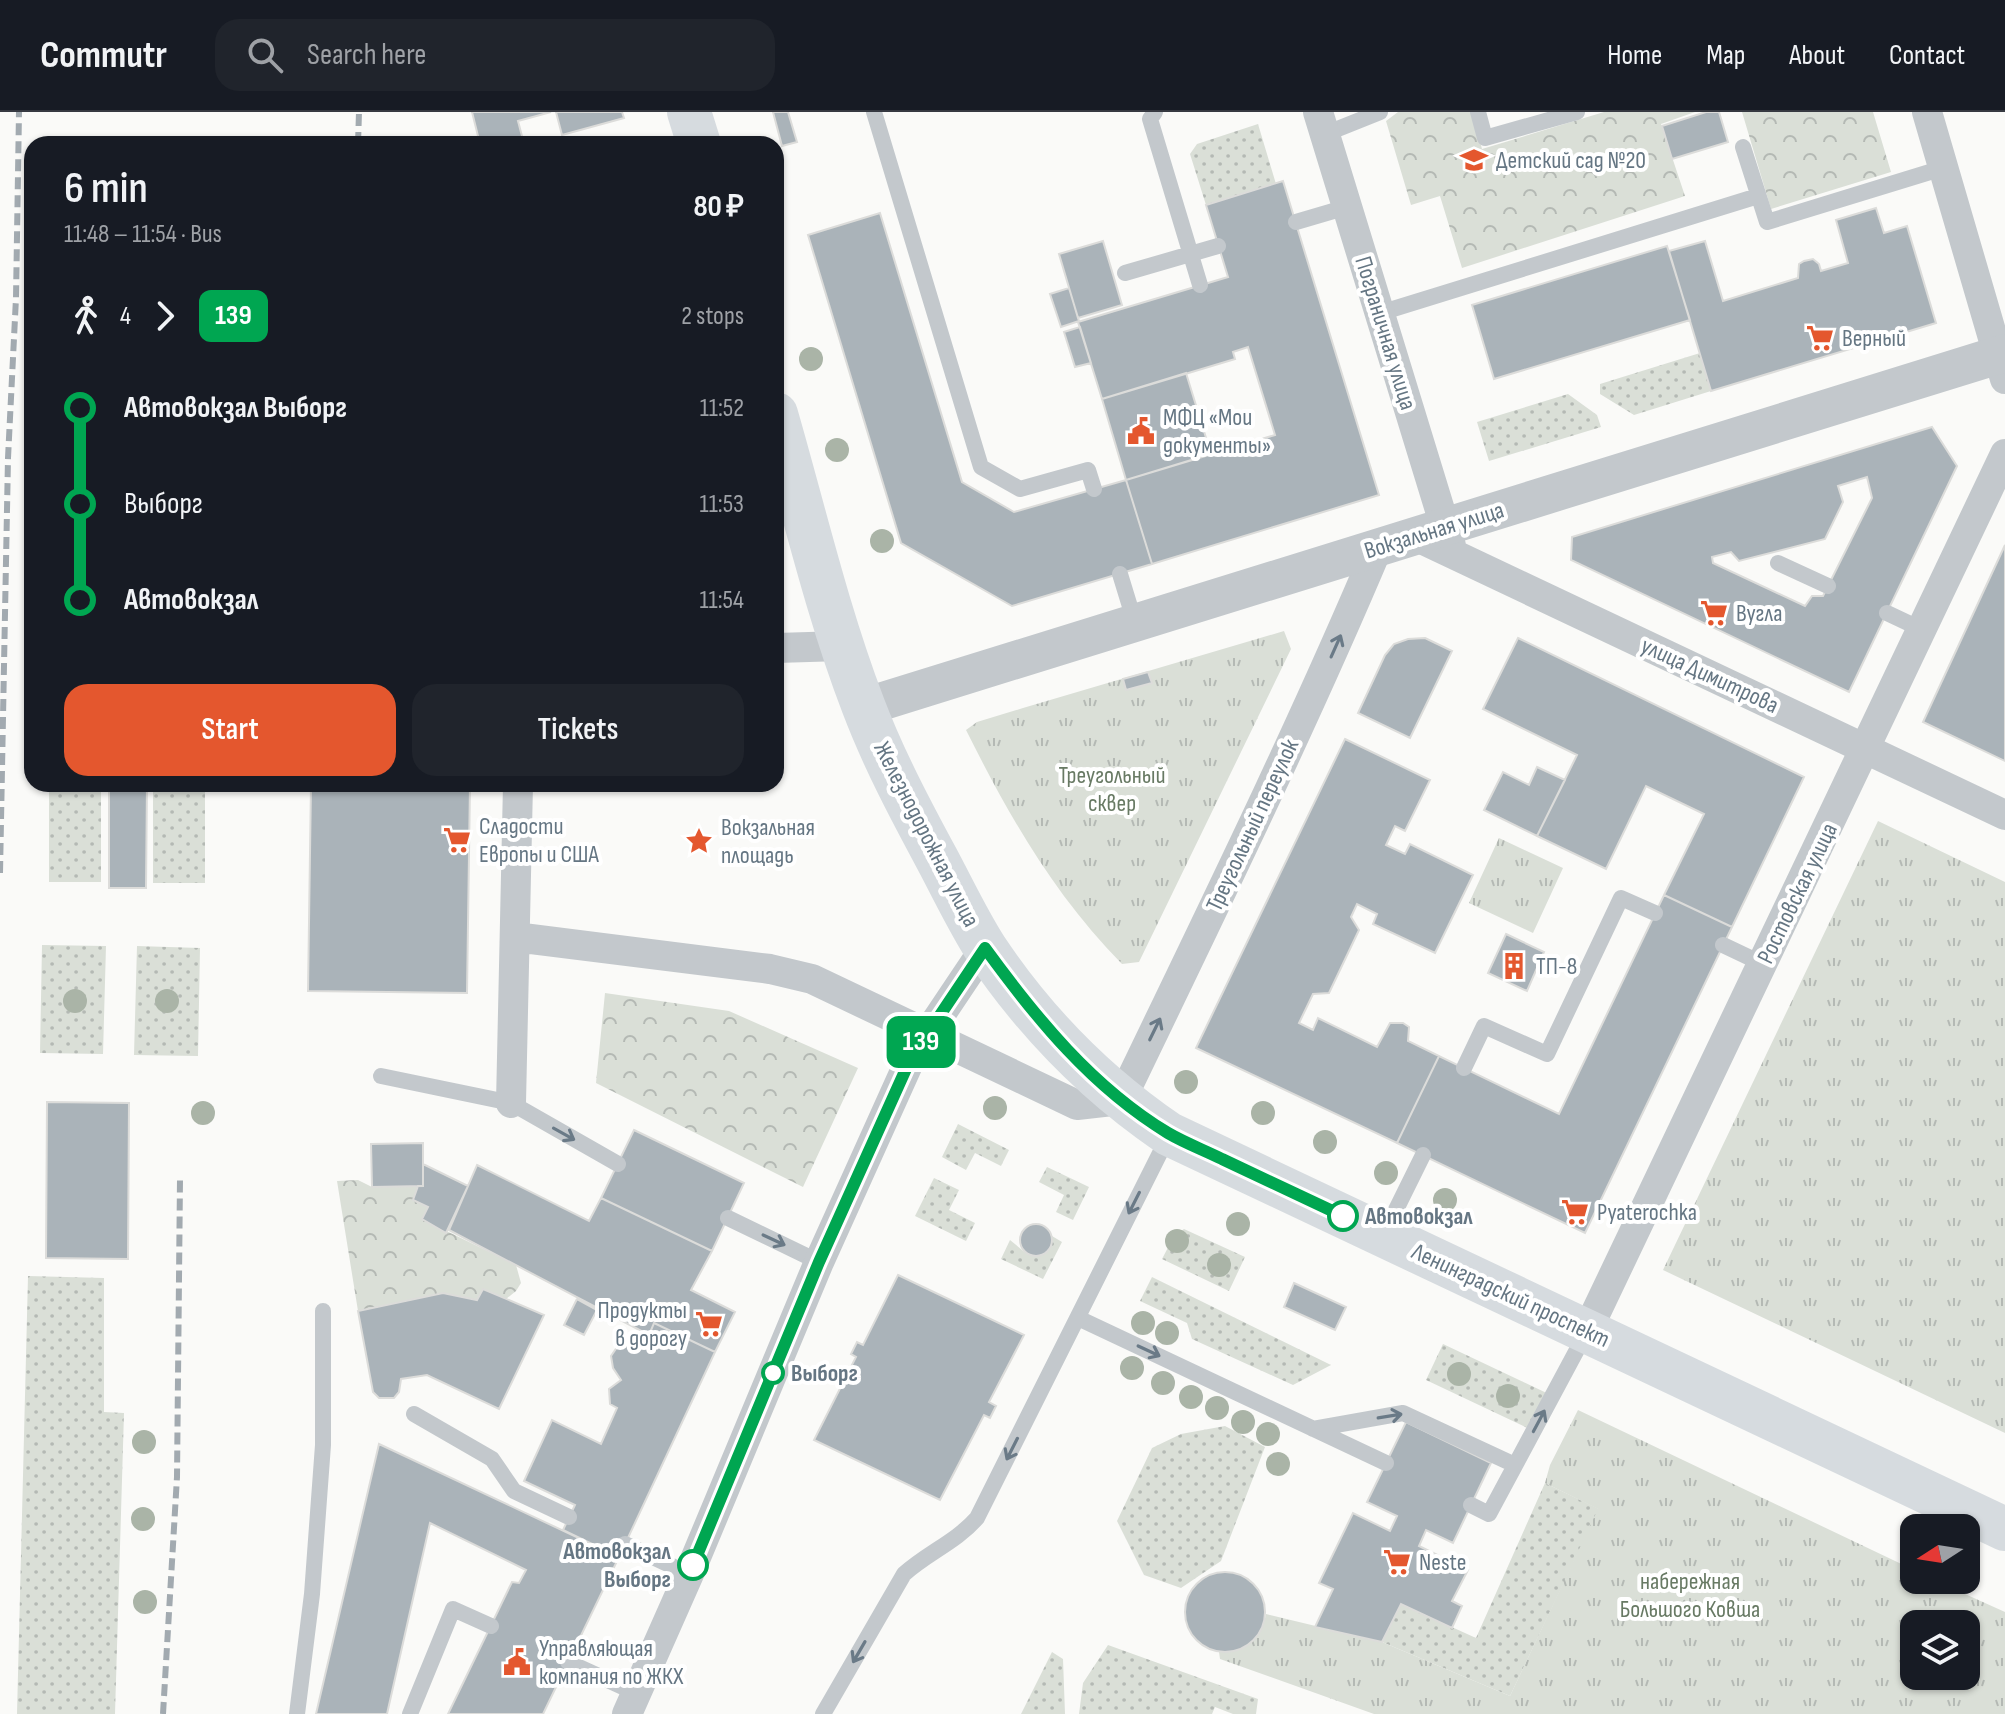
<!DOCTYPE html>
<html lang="en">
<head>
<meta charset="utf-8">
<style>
	body { margin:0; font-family:"Sofia Sans Condensed",sans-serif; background:#20242c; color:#f1f3f6; height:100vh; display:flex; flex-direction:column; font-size:30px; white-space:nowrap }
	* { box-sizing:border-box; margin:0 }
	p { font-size:26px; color:#9ea1a6 }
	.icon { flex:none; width:44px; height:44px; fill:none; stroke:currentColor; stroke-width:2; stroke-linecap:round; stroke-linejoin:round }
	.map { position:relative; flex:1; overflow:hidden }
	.sheet { position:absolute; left:24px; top:24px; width:760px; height:656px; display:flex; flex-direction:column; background:#171b24; border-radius:24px; box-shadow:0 2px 6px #0004 }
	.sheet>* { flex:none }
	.badge { padding:0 16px; border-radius:12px; font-size:28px; line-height:52px }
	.needle { width:52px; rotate:258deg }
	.controls { position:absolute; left:1900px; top:1402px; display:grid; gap:16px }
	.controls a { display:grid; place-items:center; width:80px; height:80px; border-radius:16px; background:#171b24; box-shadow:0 2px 6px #0004; font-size:40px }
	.map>.badge { position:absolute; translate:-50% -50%; box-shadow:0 0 0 4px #fff }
	.legs { display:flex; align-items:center; gap:12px; height:88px; padding:0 40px; font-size:26px }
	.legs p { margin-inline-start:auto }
	.headline { display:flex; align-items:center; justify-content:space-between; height:136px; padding:0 40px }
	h1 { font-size:44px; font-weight:600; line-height:60px }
	.action { display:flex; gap:16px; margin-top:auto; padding:16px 40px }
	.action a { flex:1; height:92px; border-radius:24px; background:#e4572e; color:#fff; font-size:32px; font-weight:600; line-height:92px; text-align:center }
	.action a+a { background:#20242c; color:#f1f3f6 }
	ul { padding:0 40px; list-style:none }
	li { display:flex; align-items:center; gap:28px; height:96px; font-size:30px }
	li i { display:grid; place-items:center; width:12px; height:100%; margin:0 10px; background:currentColor }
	li i::after { content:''; width:20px; height:20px; margin:-10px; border:6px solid; border-radius:50%; background:#171b24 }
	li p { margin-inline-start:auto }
	li:first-child i { background:linear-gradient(#0000 50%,currentColor 0) }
	li:last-child i { background:linear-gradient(currentColor 50%,#0000 0) }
	header { display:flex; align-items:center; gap:48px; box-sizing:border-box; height:112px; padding:0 40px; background:#171b24; border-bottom:2px solid #363941 }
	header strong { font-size:38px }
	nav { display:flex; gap:44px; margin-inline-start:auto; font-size:28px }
	.search { width:560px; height:72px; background:#20242c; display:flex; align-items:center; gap:20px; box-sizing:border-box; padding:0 28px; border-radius:24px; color:#9ea1a6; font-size:30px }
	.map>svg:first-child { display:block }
	.grass { fill:url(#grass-dots) }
	.forest { fill:url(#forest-crowns) }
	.park { fill:url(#park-tufts); fill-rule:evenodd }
	.building { fill:#aab3b9; stroke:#dcdcda; stroke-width:2; fill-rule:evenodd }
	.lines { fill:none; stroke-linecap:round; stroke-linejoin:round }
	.service { stroke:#c3c8cc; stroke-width:16 }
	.minor { stroke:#c3c8cc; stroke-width:30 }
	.tertiary { stroke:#c3c8cc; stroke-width:38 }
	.primary { stroke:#d6dbdf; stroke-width:44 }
	.rail { stroke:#a2aab0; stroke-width:6; stroke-dasharray:12 6; stroke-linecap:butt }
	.tree { fill:#aab4a7 }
	.oneway { stroke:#6a7a87 }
	.line-1-casing { stroke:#fff; stroke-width:18 }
	.line-1 { stroke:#00a651; stroke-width:12 }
	.stop-1-dot { fill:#fff; stroke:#00a651; stroke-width:4 }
	.labels { text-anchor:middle; stroke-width:8; stroke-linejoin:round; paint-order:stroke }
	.poi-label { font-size:24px; fill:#657683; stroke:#fff; text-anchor:start }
	.street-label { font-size:24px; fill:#657683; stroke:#fff }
	.park-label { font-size:24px; fill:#687a64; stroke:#fff }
	.stop-label { font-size:24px; font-weight:bold; fill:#657683; stroke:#fff; text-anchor:start }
</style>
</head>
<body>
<header>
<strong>Commutr</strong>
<div class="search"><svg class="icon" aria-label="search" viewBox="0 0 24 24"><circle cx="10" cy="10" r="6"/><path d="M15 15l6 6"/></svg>Search here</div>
<nav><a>Home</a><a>Map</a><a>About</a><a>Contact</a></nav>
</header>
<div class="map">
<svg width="2005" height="1602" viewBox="0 0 2005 1602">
	<defs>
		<pattern id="grass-dots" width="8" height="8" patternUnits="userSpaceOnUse" patternTransform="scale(2)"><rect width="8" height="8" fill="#dadfd7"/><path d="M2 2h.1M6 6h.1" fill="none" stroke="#b4b9b4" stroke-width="1.8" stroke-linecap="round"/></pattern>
		<pattern id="forest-crowns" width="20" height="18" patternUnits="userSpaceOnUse" patternTransform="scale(2)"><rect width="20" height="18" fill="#dadfd7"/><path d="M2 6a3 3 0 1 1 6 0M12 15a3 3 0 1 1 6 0" fill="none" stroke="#b4b9b4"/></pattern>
		<pattern id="park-tufts" width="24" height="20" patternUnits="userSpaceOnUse" patternTransform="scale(2)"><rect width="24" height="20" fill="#dadfd7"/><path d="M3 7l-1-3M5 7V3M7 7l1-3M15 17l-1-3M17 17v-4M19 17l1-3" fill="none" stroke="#b4b9b4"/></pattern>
	</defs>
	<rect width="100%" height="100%" fill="#fafaf8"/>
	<path class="grass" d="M1258,12L1276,72L1206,93L1190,42L1197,32Z
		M1700,241L1711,279L1634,303L1600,282V272Z
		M1568,282L1597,303L1601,315L1489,349L1477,310Z
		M49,672H101V770H49Z
		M153,672H205V771H153Z
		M42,833L106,834L103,942L40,941Z
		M137,834L200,836L198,944L134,943Z
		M958,1012L1009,1038L1001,1054L975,1041L966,1058L942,1045Z
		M1047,1055L1089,1075L1073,1108L1056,1100L1064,1083L1039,1070Z
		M934,1066L959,1078L949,1098L975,1111L966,1129L915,1104Z
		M1184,1117L1245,1145L1229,1179L1162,1147L1174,1124Z
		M1052,1124L1062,1130L1043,1167L1001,1147L1010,1128L1027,1142L1039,1144L1050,1137Z
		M28,1164L104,1166V1300L124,1301L115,1602H17Z
		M1152,1165L1331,1253L1293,1273L1192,1227L1187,1211L1140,1189Z
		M1443,1232L1555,1285L1538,1321L1426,1268Z
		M1225,1314L1265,1335L1221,1449L1181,1476L1144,1463L1117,1409L1152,1336L1181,1322Z
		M1545,1371L1599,1397L1510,1584L1382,1530L1401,1492L1476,1526Z
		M1108,1533L1258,1587L1256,1602H1233L1215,1595L1212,1602H1079L1083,1571Z
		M1052,1540L1063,1547L1065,1602H1021Z"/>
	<path class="forest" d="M1398,0H1472L1482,37L1604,0H1695L1661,12L1685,84L1462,156L1440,84L1411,93L1386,9Z
		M1742,0H1873L1891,60L1771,97Z
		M605,881L729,899L858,956L803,1075L596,971Z
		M358,1068L372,1075L418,1074L413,1087L428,1095L422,1107L516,1153L521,1171L516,1179L506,1187L483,1177L477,1188L358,1199L337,1069Z"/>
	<path class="park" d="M1284,519L1291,537L1139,850L1122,852C1054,783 1009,704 966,618L977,610L1023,596Z
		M1878,709L2005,770V1321L1663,1158Z
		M1499,726L1563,756L1533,821L1469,791Z
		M1578,1298L1914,1458V1468H1934L2005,1500V1602H1374L1220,1547L1219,1540C1244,1539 1261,1528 1266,1502L1382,1530L1510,1584L1598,1397L1545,1371L1550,1353ZM1914,1512H1966V1564H1914Z"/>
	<path class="building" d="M472,0H551L518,9L523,28L508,32H480Z
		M556,0H622L624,6L562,23Z
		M773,0H788L797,30L782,34Z
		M1706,0H1719L1728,30L1672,47L1662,14Z
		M1283,69L1379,383L1152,452L1126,368L1275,323L1248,235L1233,240L1235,247L1102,287L1078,210L1228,165L1206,93Z
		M1876,96L1884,121L1907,114L1936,211L1711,279L1669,139L1705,129L1723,189L1798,166L1799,152L1804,149L1813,147L1819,152L1821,159L1848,151L1836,108Z
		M880,101L962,370L1014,400L1126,368L1152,452L1012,494L901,431L808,123Z
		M1103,129L1122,193L1078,206L1059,142Z
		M1667,134L1690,208L1494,267L1472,193Z
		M1069,176L1079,209L1061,215L1050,182Z
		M1080,215L1091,251L1075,255L1064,220Z
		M1186,261L1211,342L1126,368L1102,287Z
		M1932,315L1957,354L1849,580L1571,448L1572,425ZM1867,365L1872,386L1823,484H1812L1805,494L1713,451L1712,445L1731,440L1739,449L1825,427L1843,390L1838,374Z
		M2005,433V649L1923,610Z
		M1425,526L1452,539L1410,626L1358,601L1385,543L1394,532L1408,527Z
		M1518,526L1804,665L1732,815L1664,783L1704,702L1646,674L1606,757L1537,724L1577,643L1483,597Z
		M1148,560L1152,571L1126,578L1123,567Z
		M1345,627L1430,668L1405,719L1395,714L1386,733L1405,742L1410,732L1473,763L1435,841L1373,812L1377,802L1357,792L1351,805L1359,818L1329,881L1313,882L1299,911L1313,918L1318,906L1377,935L1390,911H1403L1409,915L1408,929L1439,944L1397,1031L1196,936Z
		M1537,655L1565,668L1537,724L1484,698L1503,660L1529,673Z
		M109,672H147L146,776H109Z
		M311,672H470L467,881L308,879Z
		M1664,783L1732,815L1585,1121L1397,1031L1439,944L1559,1002Z
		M1506,822L1544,840L1527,879L1488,861Z
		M47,990L129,991L128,1147L46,1146Z
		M634,1018L744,1071L712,1139L601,1086Z
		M423,1031V1074L372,1075L371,1032Z
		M423,1052L468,1074L446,1121L422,1107L428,1095L413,1088L418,1074H423Z
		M477,1053L589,1109L601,1086L712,1139L691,1178L735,1200L715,1240L654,1211L649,1223L449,1118Z
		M1020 1128a16 16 0 1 1 32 0a16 16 0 1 1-32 0Z
		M898,1163L1024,1223L989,1290L996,1294L990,1306L984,1303L940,1388L814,1328L856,1245L851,1242L857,1230L863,1233Z
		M1294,1171L1346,1195L1335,1218L1284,1195Z
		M483,1177L544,1203L499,1297L427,1263L401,1267L399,1280L394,1286H379L373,1280L358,1199L443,1181L477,1188Z
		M577,1187L597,1198L584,1223L564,1213Z
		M654,1211L715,1240L619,1445L563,1418L575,1393L524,1369L552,1308L601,1332L617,1296L610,1292L609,1277L621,1268L613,1256L611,1244L622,1228L630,1224L649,1223Z
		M1406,1310L1491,1351L1453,1431L1426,1418L1419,1434L1468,1458L1452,1489L1462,1494L1452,1516L1401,1492L1382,1530L1315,1515L1333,1477L1319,1471L1353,1401L1390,1419L1397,1404L1367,1390Z
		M379,1332L619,1445L543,1602H448L512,1470L519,1471L526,1458L430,1411L387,1602H316Z
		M1185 1500a40 40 0 1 1 80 0a40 40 0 1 1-80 0Z"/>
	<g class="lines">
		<path class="service" d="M874,0L981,355L1020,377L1088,358L1094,377
			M1155,0L1150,7L1200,173
			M1478,0L1485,26L1577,0
			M1325,22L1380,0
			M1743,35L1767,110L1943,56
			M1296,110L1347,95
			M1125,161L1218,134
			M1380,201L1758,84
			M1778,451L1828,474
			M1120,462L1135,511
			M1887,501L1923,518
			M1723,833L1763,852
			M1464,956L1484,914L1547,942L1621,786L1655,801
			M381,964L511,991L618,1052
			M728,1106L819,1150
			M1385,1120L1423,1043
			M1078,1206L1386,1351
			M414,1302L492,1347L514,1379L569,1405
			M1313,1317L1403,1301L1515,1353
			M1471,1393L1489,1402L1586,1221
			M625,1432L689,1462
			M568,1550L636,1581
			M297,1602L312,1482L323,1333V1199
			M410,1602L453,1497L491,1514
			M823,1602L904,1462C927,1441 956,1430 977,1406L1169,1023"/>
		<path class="minor" d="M1318,0L1451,434
			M1927,0L2005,267
			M1415,424L2005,703
			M776,536L842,534
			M515,825L770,857L812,867L1077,993L1121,988C1209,805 1299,622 1378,435
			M511,991L518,672
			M1587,1219L2005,342
			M627,1602L689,1462L819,1150L910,948L985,836"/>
		<path class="tertiary" d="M864,595L2005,241"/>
		<path class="primary" d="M689,0L699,32
			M776,302C804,399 827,499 863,593C883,646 910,697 937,747C953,777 968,809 986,837C1035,910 1097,973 1169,1022L2005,1417"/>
		<path class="rail" d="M358,32L359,0
			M0,761L8,346L16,186L19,0
			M163,1602L177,1365L180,1067"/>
	</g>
	<g class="tree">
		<circle cx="811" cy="247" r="12"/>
		<circle cx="837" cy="338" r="12"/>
		<circle cx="882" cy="429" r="12"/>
		<circle cx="75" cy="889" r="12"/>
		<circle cx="167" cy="889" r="12"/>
		<circle cx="1186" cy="970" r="12"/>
		<circle cx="995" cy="996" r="12"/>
		<circle cx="203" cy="1001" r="12"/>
		<circle cx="1263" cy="1001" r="12"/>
		<circle cx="1325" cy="1030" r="12"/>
		<circle cx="1386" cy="1061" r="12"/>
		<circle cx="1445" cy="1088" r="12"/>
		<circle cx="1238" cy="1112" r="12"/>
		<circle cx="1177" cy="1129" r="12"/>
		<circle cx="1219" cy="1153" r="12"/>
		<circle cx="1143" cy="1211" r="12"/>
		<circle cx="1167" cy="1221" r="12"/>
		<circle cx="1132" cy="1256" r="12"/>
		<circle cx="1459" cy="1262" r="12"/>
		<circle cx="1163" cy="1271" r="12"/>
		<circle cx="1508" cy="1284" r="12"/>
		<circle cx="1191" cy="1285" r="12"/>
		<circle cx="1217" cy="1296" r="12"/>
		<circle cx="1243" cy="1310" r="12"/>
		<circle cx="1268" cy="1322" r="12"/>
		<circle cx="144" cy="1330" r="12"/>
		<circle cx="1278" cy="1352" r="12"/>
		<circle cx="143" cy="1407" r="12"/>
		<circle cx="145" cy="1490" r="12"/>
	</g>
	<defs><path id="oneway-shaft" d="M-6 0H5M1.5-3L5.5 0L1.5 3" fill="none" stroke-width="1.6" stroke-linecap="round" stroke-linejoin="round" transform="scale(2)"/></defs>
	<g class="oneway">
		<use href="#oneway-shaft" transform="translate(1336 534) rotate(-66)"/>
		<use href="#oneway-shaft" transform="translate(1155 917) rotate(-64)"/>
		<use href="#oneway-shaft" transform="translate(564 1022) rotate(29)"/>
		<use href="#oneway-shaft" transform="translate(1134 1091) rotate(117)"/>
		<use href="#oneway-shaft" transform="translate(774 1128) rotate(25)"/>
		<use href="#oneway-shaft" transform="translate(1149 1239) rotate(25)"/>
		<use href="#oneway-shaft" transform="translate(1390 1304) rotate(-9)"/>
		<use href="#oneway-shaft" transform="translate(1539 1309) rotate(-62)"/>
		<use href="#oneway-shaft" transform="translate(1012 1337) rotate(117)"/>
		<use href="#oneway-shaft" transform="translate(859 1540) rotate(120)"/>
	</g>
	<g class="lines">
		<g class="line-1-casing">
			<path id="line-1" d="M693,1453L819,1150L910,948L985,836C1036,906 1092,975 1168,1021C1185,1031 1204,1038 1222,1047C1263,1066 1303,1085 1343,1104"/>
		</g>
		<use href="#line-1" class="line-1"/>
	</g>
	<defs>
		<g id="school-bare" transform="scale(2.16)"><path d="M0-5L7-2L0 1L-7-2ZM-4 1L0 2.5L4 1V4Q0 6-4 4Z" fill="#e4572e" stroke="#fff" stroke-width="2.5" paint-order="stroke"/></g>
		<g id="supermarket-bare" transform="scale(2.16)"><path d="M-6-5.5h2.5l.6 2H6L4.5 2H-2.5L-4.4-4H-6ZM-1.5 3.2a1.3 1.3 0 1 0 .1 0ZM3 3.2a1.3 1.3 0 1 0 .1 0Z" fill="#e4572e" stroke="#fff" stroke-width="2.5" paint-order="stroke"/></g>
		<g id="civic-bare" transform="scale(2.16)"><path d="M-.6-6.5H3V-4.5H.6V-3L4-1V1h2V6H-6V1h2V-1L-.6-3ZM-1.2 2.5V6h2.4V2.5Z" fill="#e4572e" stroke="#fff" stroke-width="2.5" paint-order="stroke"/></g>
		<g id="sight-bare" transform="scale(2.16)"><path d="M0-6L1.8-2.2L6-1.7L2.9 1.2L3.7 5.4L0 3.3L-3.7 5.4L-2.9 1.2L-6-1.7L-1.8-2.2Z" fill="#e4572e" stroke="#fff" stroke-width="2.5" paint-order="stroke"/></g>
		<g id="building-bare" transform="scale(2.16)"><path d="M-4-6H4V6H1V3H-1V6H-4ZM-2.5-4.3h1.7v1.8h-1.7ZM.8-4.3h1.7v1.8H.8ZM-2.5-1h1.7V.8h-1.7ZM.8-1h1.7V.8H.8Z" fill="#e4572e" stroke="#fff" stroke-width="2.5" paint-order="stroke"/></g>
	</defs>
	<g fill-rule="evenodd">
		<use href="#school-bare" x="1474" y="48"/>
		<use href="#supermarket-bare" x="1820" y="226"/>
		<use href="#civic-bare" x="1141" y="319"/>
		<use href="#supermarket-bare" x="1714" y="501"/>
		<use href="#supermarket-bare" x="457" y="728"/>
		<use href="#sight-bare" x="699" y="729"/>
		<use href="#building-bare" x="1514" y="854"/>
		<use href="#supermarket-bare" x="1575" y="1100"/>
		<use href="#supermarket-bare" x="709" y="1212"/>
		<use href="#supermarket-bare" x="1397" y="1450"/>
		<use href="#civic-bare" x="517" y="1550"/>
	</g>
	<g class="stop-1-dot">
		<circle cx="1343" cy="1104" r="14"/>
		<circle cx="773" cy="1261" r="10"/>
		<circle cx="693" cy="1453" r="14"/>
	</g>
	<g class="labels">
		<g class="poi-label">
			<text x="1496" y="56">Детский сад №20</text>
			<text x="1842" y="234">Верный</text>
			<text x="1163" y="313">МФЦ «Мои<tspan x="1163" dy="28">документы»</tspan></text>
			<text x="1736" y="509">Вугла</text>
			<text x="479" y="722">Сладости<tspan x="479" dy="28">Европы и США</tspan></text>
			<text x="721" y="723">Вокзальная<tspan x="721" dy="28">площадь</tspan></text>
			<text x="1536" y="862">ТП-8</text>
			<text x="1597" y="1108">Pyaterochka</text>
			<text x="687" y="1206" text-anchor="end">Продукты<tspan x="687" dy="28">в дорогу</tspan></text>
			<text x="1419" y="1458">Neste</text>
			<text x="539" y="1544">Управляющая<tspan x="539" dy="28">компания по ЖКХ</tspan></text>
		</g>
		<g class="street-label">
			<text transform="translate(1386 221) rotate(73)" y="8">Пограничная улица</text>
			<text transform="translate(1434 418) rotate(-17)" y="8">Вокзальная улица</text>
			<text transform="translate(1710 563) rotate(25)" y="8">улица Димитрова</text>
			<text transform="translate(1252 713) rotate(-65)" y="8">Треугольный переулок</text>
			<text transform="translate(927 722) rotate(63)" y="8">Железнодорожная улица</text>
			<text transform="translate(1797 781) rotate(-64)" y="8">Ростовская улица</text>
			<text transform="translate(1511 1183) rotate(25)" y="8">Ленинградский проспект</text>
		</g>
		<g class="park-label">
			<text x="1112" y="671">Треугольный<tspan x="1112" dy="28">сквер</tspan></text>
			<text x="1690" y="1477">набережная<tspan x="1690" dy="28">Большого Ковша</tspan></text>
		</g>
		<g class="stop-label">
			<text x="1365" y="1112">Автовокзал</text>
			<text x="791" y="1269">Выборг</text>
			<text x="671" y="1447" text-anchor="end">Автовокзал<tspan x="671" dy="28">Выборг</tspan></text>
		</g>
	</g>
</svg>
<div class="controls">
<a><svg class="needle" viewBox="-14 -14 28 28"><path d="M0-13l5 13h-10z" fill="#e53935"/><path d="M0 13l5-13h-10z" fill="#9ea1a6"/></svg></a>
<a><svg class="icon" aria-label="layers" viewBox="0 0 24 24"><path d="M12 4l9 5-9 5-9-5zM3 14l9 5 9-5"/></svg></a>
</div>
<b class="badge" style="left:921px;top:930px;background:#00a651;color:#fff">139</b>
<section class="sheet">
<div class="headline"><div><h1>6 min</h1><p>11:48 – 11:54 · Bus</p></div><b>80 ₽</b></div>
<div class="legs"><svg class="icon" aria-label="walk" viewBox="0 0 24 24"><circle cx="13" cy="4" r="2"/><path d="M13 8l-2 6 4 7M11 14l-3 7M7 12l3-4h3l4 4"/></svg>4<svg class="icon" aria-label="forward" viewBox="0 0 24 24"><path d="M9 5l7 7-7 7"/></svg><b class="badge" style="background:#00a651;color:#fff">139</b><p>2 stops</p></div>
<ul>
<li><i style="color:#00a651"></i><b>Автовокзал Выборг</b><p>11:52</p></li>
<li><i style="color:#00a651"></i><span>Выборг</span><p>11:53</p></li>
<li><i style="color:#00a651"></i><b>Автовокзал</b><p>11:54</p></li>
</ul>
<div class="action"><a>Start</a><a>Tickets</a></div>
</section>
</div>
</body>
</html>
